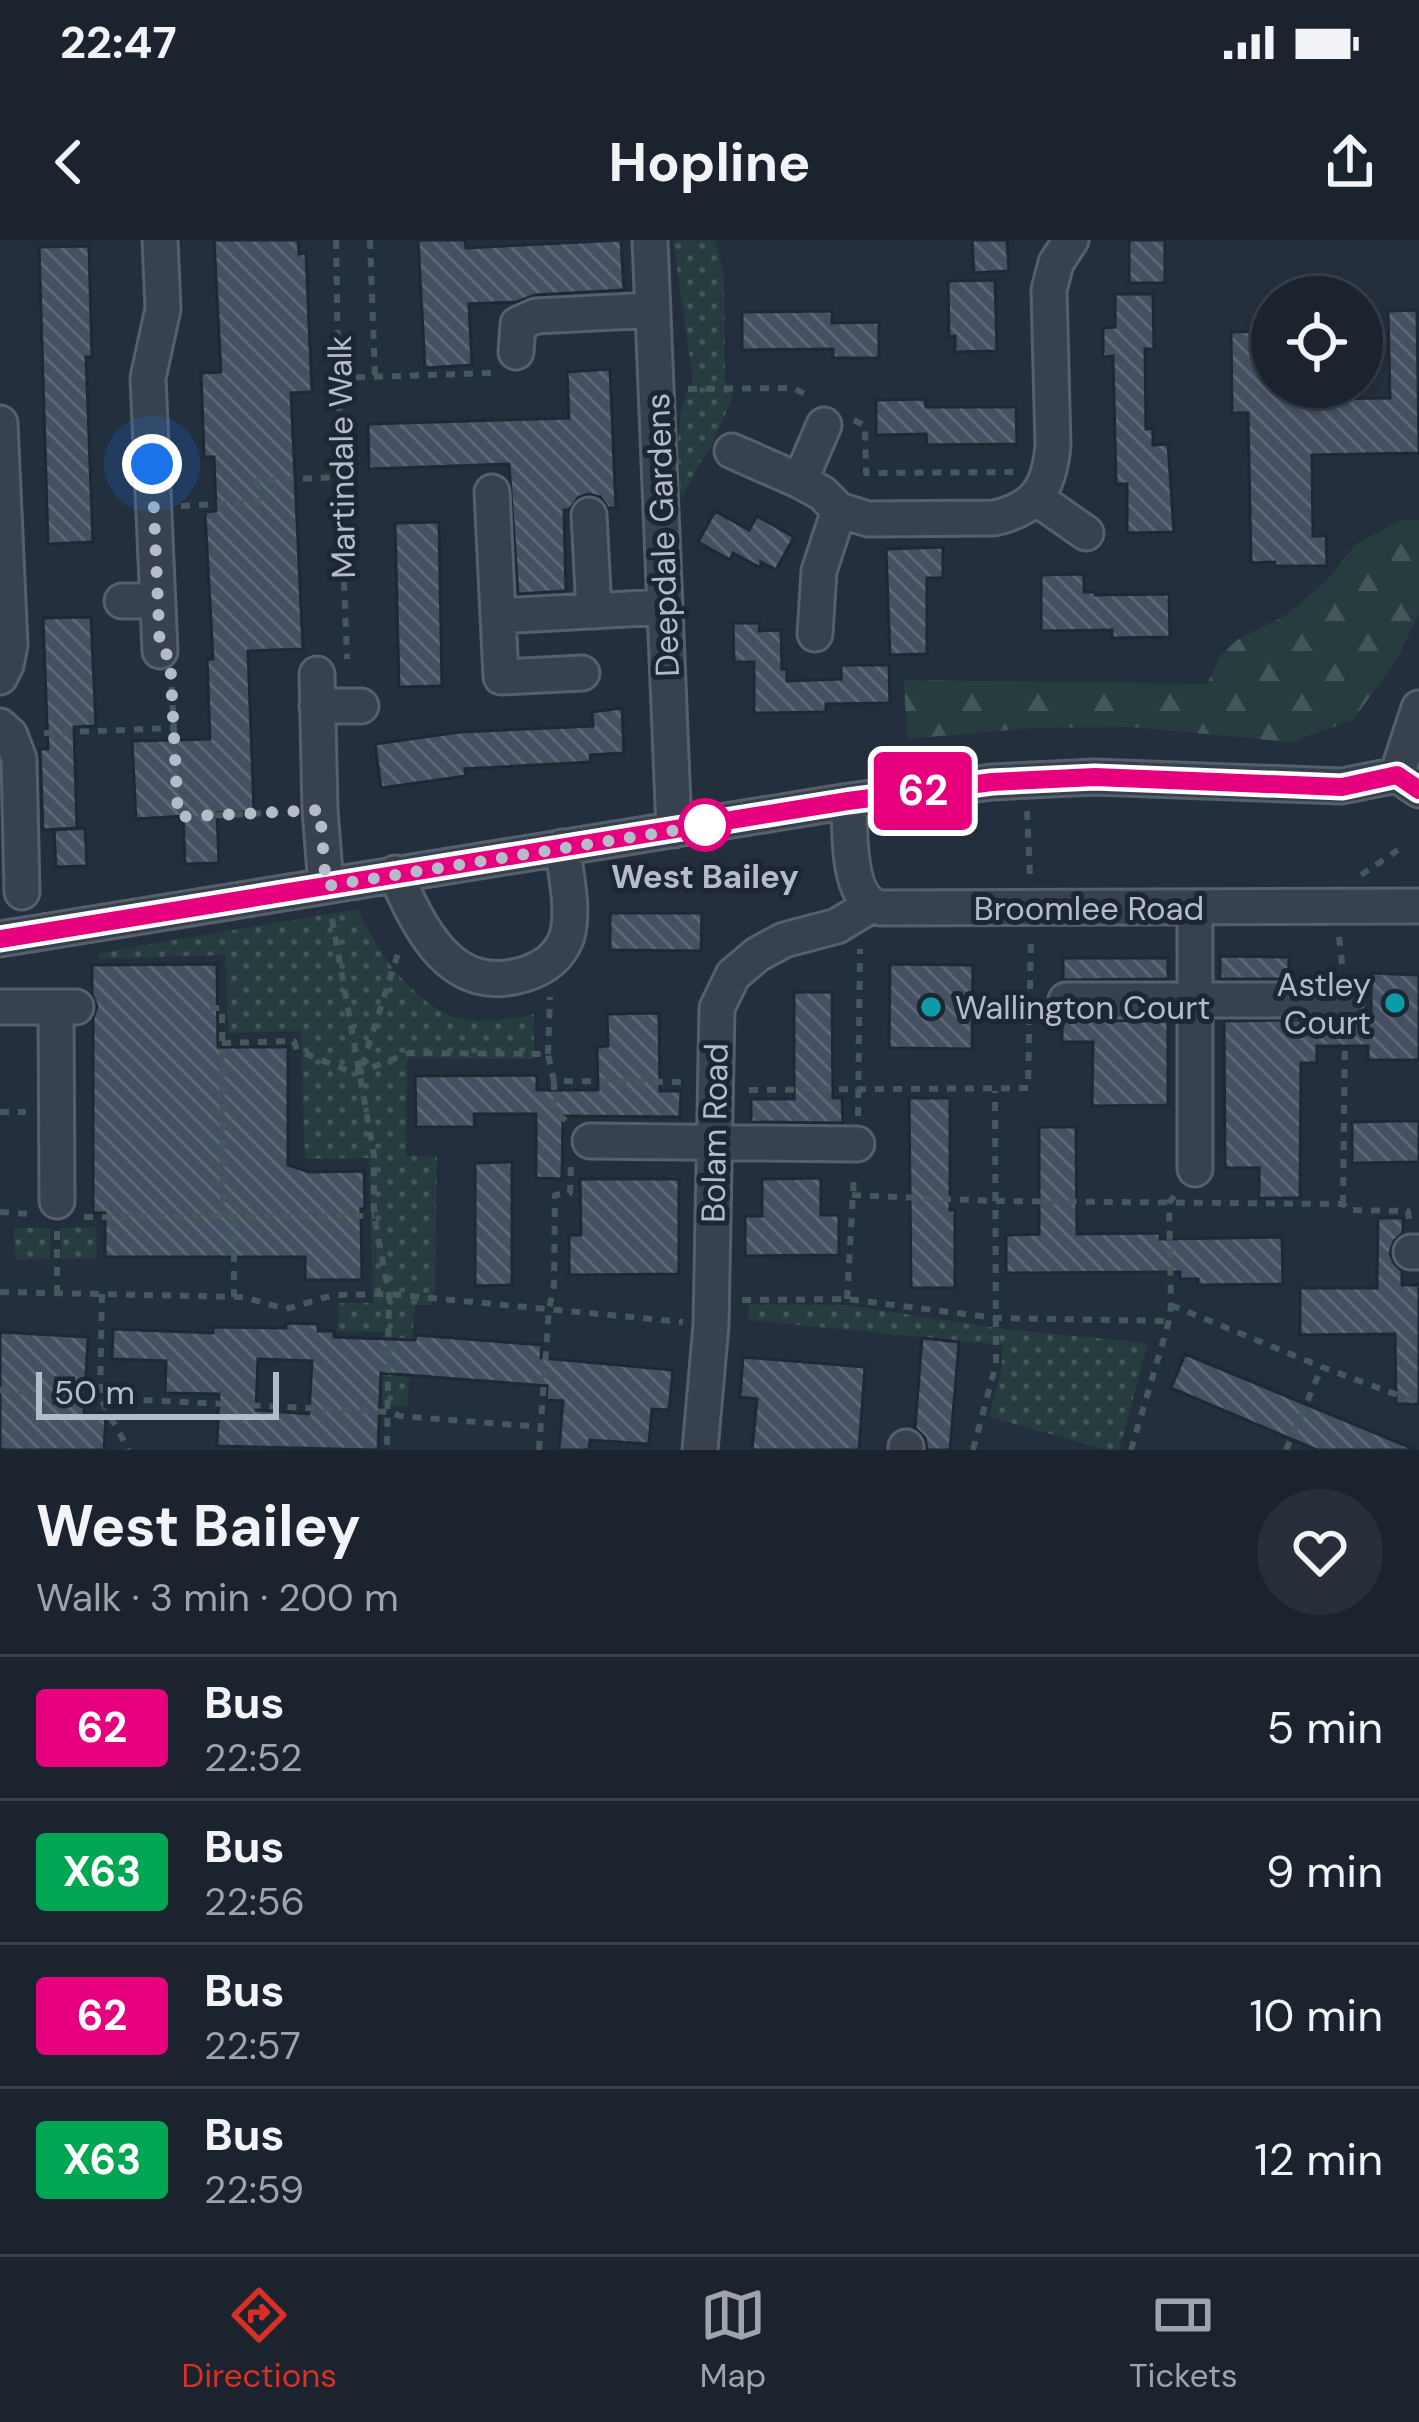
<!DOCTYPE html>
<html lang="en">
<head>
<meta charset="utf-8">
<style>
	body { margin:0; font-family:"DM Sans",sans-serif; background:#282f3a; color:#f1f3f6; height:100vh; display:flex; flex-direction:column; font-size:45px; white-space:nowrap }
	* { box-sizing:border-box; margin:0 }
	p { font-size:39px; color:#a0a4aa }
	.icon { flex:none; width:66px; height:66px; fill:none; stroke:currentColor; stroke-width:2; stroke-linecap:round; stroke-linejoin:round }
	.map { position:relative; height:1210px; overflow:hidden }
	.details { display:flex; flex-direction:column; background:#1b232e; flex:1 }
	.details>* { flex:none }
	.badge { padding:0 24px; border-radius:9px; font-size:42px; line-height:78px }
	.buttons { position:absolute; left:1251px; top:36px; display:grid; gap:24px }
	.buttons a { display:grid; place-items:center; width:132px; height:132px; border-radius:50%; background:#1b232e; box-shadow:0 3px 9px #0004,0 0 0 3px #39404a; font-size:60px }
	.scale { position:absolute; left:36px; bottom:30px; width:243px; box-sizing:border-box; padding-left:12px; border:6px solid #b4bcc9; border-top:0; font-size:33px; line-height:42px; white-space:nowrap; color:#b4bcc9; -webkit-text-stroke:9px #1d2633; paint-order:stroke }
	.you { position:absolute; width:60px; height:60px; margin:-30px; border:9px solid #fff; border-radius:50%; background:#1a73e8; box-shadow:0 0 0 18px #1a73e833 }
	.map>.badge { position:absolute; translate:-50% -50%; box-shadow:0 0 0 6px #fff }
	.round { display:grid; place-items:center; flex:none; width:126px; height:126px; border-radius:63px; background:#282f3a }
	.headline { display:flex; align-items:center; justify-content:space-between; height:204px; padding:0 36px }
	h1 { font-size:57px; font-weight:700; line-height:90px }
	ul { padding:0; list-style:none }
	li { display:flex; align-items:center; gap:36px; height:144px; padding:0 36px; border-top:3px solid #39404a }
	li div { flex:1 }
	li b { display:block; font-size:45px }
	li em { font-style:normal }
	li .badge { min-width:132px; font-weight:700; text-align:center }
	.status { display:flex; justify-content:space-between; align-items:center; height:84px; padding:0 60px; background:#1b232e; direction:ltr }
	.status svg { height:33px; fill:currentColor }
	header { display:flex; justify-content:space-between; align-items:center; height:156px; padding:0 36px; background:#1b232e; font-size:54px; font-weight:700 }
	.tabs { display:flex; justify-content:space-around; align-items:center; height:168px; border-top:3px solid #39404a; background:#1b232e; font-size:33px; color:#a0a4aa }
	.tabs a { display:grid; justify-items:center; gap:6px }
	.tabs .selected { color:#d93025 }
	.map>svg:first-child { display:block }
	.grass { fill:url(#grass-dots) }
	.forest { fill:url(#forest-firs) }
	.building { fill:url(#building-back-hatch); stroke:#1f2835; stroke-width:3; fill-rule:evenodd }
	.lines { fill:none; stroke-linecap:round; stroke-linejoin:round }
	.minor-casing { stroke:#565f6c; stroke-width:39 }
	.path { stroke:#44595c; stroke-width:6; stroke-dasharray:9 9; stroke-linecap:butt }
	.minor { stroke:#38414e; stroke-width:33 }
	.line-casing { stroke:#fff; stroke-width:27 }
	.line { stroke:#e6007e; stroke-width:18 }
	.walk { stroke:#b4bcc9; stroke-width:12; stroke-dasharray:0 21.6 }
	.stop-dot { fill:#fff; stroke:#e6007e; stroke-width:6 }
	.culture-dot { fill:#0f9aa8; stroke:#1d2633; stroke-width:4.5 }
	.labels { text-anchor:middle; stroke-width:10; stroke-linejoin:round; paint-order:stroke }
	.street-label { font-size:33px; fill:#b4bcc9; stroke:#1d2633 }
	.stop-label { font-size:33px; font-weight:bold; fill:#b4bcc9; stroke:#1d2633 }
	.poi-label { font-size:33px; fill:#b4bcc9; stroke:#1d2633; text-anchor:end }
</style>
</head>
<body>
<div class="status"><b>22:47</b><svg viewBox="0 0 49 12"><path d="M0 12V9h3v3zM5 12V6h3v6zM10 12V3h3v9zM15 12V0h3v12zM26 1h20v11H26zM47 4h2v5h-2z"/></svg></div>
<header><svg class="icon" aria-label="back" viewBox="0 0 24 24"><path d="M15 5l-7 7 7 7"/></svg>Hopline<svg class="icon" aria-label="share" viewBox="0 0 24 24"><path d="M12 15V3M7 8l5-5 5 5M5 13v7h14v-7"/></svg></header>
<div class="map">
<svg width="1419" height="1210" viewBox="0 0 1419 1210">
	<defs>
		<pattern id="grass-dots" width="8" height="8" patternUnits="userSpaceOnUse" patternTransform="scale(3)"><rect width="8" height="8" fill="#263c3f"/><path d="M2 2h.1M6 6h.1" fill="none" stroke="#435659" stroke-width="1.8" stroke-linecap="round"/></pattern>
		<pattern id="forest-firs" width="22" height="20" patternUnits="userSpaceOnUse" patternTransform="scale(3)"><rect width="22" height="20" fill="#263c3f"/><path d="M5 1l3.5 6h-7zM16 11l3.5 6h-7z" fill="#435659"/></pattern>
		<pattern id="building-back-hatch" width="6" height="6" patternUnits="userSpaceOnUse" patternTransform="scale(3)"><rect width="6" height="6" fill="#455162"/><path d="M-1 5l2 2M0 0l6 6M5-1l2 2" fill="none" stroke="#5d6877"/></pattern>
	</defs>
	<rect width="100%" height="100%" fill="#242f3e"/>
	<path class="grass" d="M673,0H715L724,36L725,141L733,156L712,205L701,221L681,260C679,219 672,178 693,141Z
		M358,669C374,707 404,750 441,771C468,786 506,781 534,774V819L407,818L406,916L437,917L435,1045L432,1065H415L407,1167L382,1164L383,1092L338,1091V1063H373L369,918L305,919L301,791L228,793L225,715L99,719L98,713Z
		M96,987L97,1019H61V988Z
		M14,988H50V1019L15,1020Z
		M749,1064L846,1065L1003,1089L1148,1103L1119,1210H1108L989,1177L1002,1129V1105L747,1080Z"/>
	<path class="forest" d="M1401,280H1419V374L1399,416L1353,480L1292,502L1132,487L1031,488L907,499L904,440L1207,444L1220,416L1237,400L1285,376L1327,340L1356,304Z"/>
	<path class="building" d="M214,0H298L299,14L306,13L312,152L291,153L303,409L248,411L254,572L217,573L219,623L185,624L183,576L136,579L132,501L210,499L207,419H213L205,272L216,271L214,217H204L201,133L221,132Z
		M418,0H465L466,8L621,0L624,50L535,55L517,62L469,64L472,125L425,128Z
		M972,0H1007L1009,31L974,33Z
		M1129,0H1165V43H1129Z
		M89,6L92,117H86L93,302L48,304L39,7Z
		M995,40L997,111L955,112V96L949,97L948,41Z
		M1115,54H1153L1154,109H1145L1146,189L1153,188V205L1168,204L1174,292L1127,293V244H1116L1113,116L1103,117V88L1115,87Z
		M1417,70L1419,213L1312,215L1313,296H1326L1327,326H1275V322L1251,323L1248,173H1232L1231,92L1272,91V147H1305L1312,149V159L1390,158L1388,71Z
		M832,71V83L879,82V118H833V109L742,110V72Z
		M610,129L616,268H608L600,257L589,254L579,257L569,270H564L566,351L518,354L509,224L369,229L368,184L569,178L567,132Z
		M925,159L926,167H1016L1017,204L927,205L926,194L876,195V160Z
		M715,271L749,290L757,276L794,297L776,330L761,322V328L733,313L730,320L698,302Z
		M439,282L442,446L399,447L395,283Z
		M943,307V338H927V414L890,415L886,309Z
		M1084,334V352H1095V355L1169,354L1170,397L1112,398V390L1041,391V335Z
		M91,377L96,486L74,487L77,588L43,590L40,509H48L43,378Z
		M733,383H760L759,391L781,390L782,429H787V441L841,439V425H889L890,463L826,464V472L754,473V422H734Z
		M622,468L624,513L590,515L591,522L465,529L466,536L381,548L375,504L460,492L593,486L592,472Z
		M85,588L87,626L56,627L54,590Z
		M610,673H702L701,711L610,710Z
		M1220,716L1289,717V739H1220Z
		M1063,718H1168V739L1063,740Z
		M217,724L218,807H288V925L309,932L364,931L365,969H361L362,1040H305V1017H105V973H93V779L97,766L92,754V725Z
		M890,724L973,725L972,809L889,808Z
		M1371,733L1419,735V820H1368V806H1317V823H1301L1300,958H1259V928H1225L1224,781L1371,779Z
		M794,752H832L833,858H842L843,883L751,882V859H794Z
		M659,773L660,851H681L680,877L563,876L562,939L536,938V874H474L475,887H416L415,836L537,835V850H598L597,807L608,806L607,774Z
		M1062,780L1168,781V865L1092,866L1093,802H1062Z
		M909,858H950V970H955V1048H911Z
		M1394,881H1419V922L1352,923V882Z
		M1039,887H1076L1077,994L1160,993V999L1282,997L1283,1044L1198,1045V1039H1180V1032L1006,1033V995L1039,994Z
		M512,922V1045L475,1046V923Z
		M821,938V975H839V1015L745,1016V976H762V939Z
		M580,939H679V1034L569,1035V995H581Z
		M1378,978H1403V993L1394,1001L1390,1013L1394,1023L1402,1031V1045H1419V1164H1396L1395,1094L1300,1095V1048H1377Z
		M286,1083L318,1084V1091H334V1097L415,1100L416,1095L542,1105L541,1118L673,1130L669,1170L652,1169L649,1204L590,1200L589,1210H559L563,1161L546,1160L547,1146L381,1133L378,1210L217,1206L219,1154L165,1153L166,1121L112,1119L113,1089L213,1093V1087L286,1088ZM258,1119L312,1121L309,1174L256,1170Z
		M0,1092L88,1097L84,1173L106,1174L104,1210H5L0,1208Z
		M922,1098L959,1102L950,1210H927L925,1198L915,1188Z
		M1185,1114L1214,1126L1416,1210H1317L1171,1148Z
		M743,1117L865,1127L859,1210H752L757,1159L740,1157Z"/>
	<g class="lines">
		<g class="minor-casing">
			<path id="minor" d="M650,0L674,590
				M516,112L518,84L536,76L653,70
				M0,183L10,405L6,425L0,437
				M732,211L800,241L822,253L839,270L868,279L994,278C1036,269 1049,248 1053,206L1049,50L1056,23L1071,0
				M800,241L824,185
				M492,252L501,437L582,433
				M1036,258L1086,293
				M589,275L594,371
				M122,361H158
				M498,376L664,367
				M815,394L819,331L839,270
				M160,411L148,138L163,69L160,0
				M317,434L320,570L326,646
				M317,466H361
				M0,486L10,495L19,519L22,652
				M1397,535L1419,468
				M849,561C850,590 846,662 881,668L1419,666
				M395,633C420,689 451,757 525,734C544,728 558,718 566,699C575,676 566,632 562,607
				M0,699L849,561L992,542L1095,537L1342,546L1397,535L1419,550
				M1066,760H1346
				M0,767H76
				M56,767L57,961
				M590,901L857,904
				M1195,929V667
				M1411,1012H1419
				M700,1210L711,1085L717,768L733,735L758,714L784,700L837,686L870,666
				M906,1210V1207"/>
		</g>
		<path class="path" d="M336,0L340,237L347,419
			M370,0L375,137
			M338,138L491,133
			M688,149L793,148L811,157
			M854,180L865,186L866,233L1016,232
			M181,266L258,262L257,241L340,237
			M174,489L178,577L292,572
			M44,493L174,488L171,439
			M1027,571L1030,636
			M1361,635L1398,610
			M332,679L374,915V976L389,1054L387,1210
			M1339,697L1343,731
			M210,768H222L223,977
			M222,803L294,801L297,810L351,832H360L409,813L548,814L554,841L688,842
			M548,814L550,757
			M362,826L400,707
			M554,841V871L569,883
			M749,850L1028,848L1031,697
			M0,872H26
			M858,876L860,709
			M852,955L995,961L1343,964L1348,970L1408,971L1409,979
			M1343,964L1345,792
			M0,972L29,974
			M84,977L374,976
			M234,977V1057
			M57,991V1053
			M0,1052L243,1057L286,1069L333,1055L389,1054L683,1082
			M102,1054L100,1158L129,1210
			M847,1059L854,937
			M742,1060L847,1059L996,1078L1169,1081
			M1171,1065L1322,1127L1419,1163
			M0,1150L100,1158L390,1172L400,1176L541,1187
			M539,1210L549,1069L554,1045L555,955L570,953L571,922
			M973,1210L996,1124L995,851
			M1131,1210L1169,1081L1171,1065L1169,963L1178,951
			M1286,1210L1322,1127"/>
		<use href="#minor" class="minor"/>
	</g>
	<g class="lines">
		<g class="line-casing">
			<path id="line" d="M0,699L848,561L992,542L1095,537L1342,547L1397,535L1419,550"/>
		</g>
		<use href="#line" class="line"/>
		<path class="walk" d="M152,224L160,411L170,416L178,577L320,570L326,646L715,584L705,585"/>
	</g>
	<circle class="stop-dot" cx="705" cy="585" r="24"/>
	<g class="culture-dot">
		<circle cx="1395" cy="763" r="12"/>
		<circle cx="931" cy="767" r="12"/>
	</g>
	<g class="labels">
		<g class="street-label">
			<text transform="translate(341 217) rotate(-91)" y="12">Martindale Walk</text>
			<text transform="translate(662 295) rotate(-92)" y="12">Deepdale Gardens</text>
			<text x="1089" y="680">Broomlee Road</text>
			<text transform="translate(714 893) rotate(-89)" y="12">Bolam Road</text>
		</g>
		<g class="stop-label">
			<text x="705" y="648">West Bailey</text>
		</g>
		<g class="poi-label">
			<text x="1371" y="756">Astley<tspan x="1371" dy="38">Court</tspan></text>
			<text x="955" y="779" text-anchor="start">Wallington Court</text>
		</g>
	</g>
</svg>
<div class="buttons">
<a><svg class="icon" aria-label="locate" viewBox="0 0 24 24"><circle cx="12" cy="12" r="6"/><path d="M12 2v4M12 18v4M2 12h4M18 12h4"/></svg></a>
</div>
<div class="scale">50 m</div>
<div class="you" style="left:152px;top:224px"></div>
<b class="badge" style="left:923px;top:551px;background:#e6007e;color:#fff">62</b>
</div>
<section class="details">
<div class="headline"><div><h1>West Bailey</h1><p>Walk · 3 min · 200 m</p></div><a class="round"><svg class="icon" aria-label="heart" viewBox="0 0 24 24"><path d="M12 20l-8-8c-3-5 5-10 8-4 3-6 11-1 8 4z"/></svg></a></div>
<ul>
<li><span class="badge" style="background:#e6007e;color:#fff">62</span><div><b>Bus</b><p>22:52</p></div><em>5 min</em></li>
<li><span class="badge" style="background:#00a651;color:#fff">X63</span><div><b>Bus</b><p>22:56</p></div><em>9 min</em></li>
<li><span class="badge" style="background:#e6007e;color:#fff">62</span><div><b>Bus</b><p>22:57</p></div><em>10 min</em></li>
<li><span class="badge" style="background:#00a651;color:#fff">X63</span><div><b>Bus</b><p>22:59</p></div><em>12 min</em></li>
</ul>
</section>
<nav class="tabs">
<a class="selected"><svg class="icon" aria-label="directions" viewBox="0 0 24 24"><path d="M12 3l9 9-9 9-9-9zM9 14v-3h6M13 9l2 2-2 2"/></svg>Directions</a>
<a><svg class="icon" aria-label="map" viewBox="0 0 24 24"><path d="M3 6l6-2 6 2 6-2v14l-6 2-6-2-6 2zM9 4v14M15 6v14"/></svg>Map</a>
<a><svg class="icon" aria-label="tickets" viewBox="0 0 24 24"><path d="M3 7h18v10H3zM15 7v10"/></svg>Tickets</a>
</nav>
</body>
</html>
